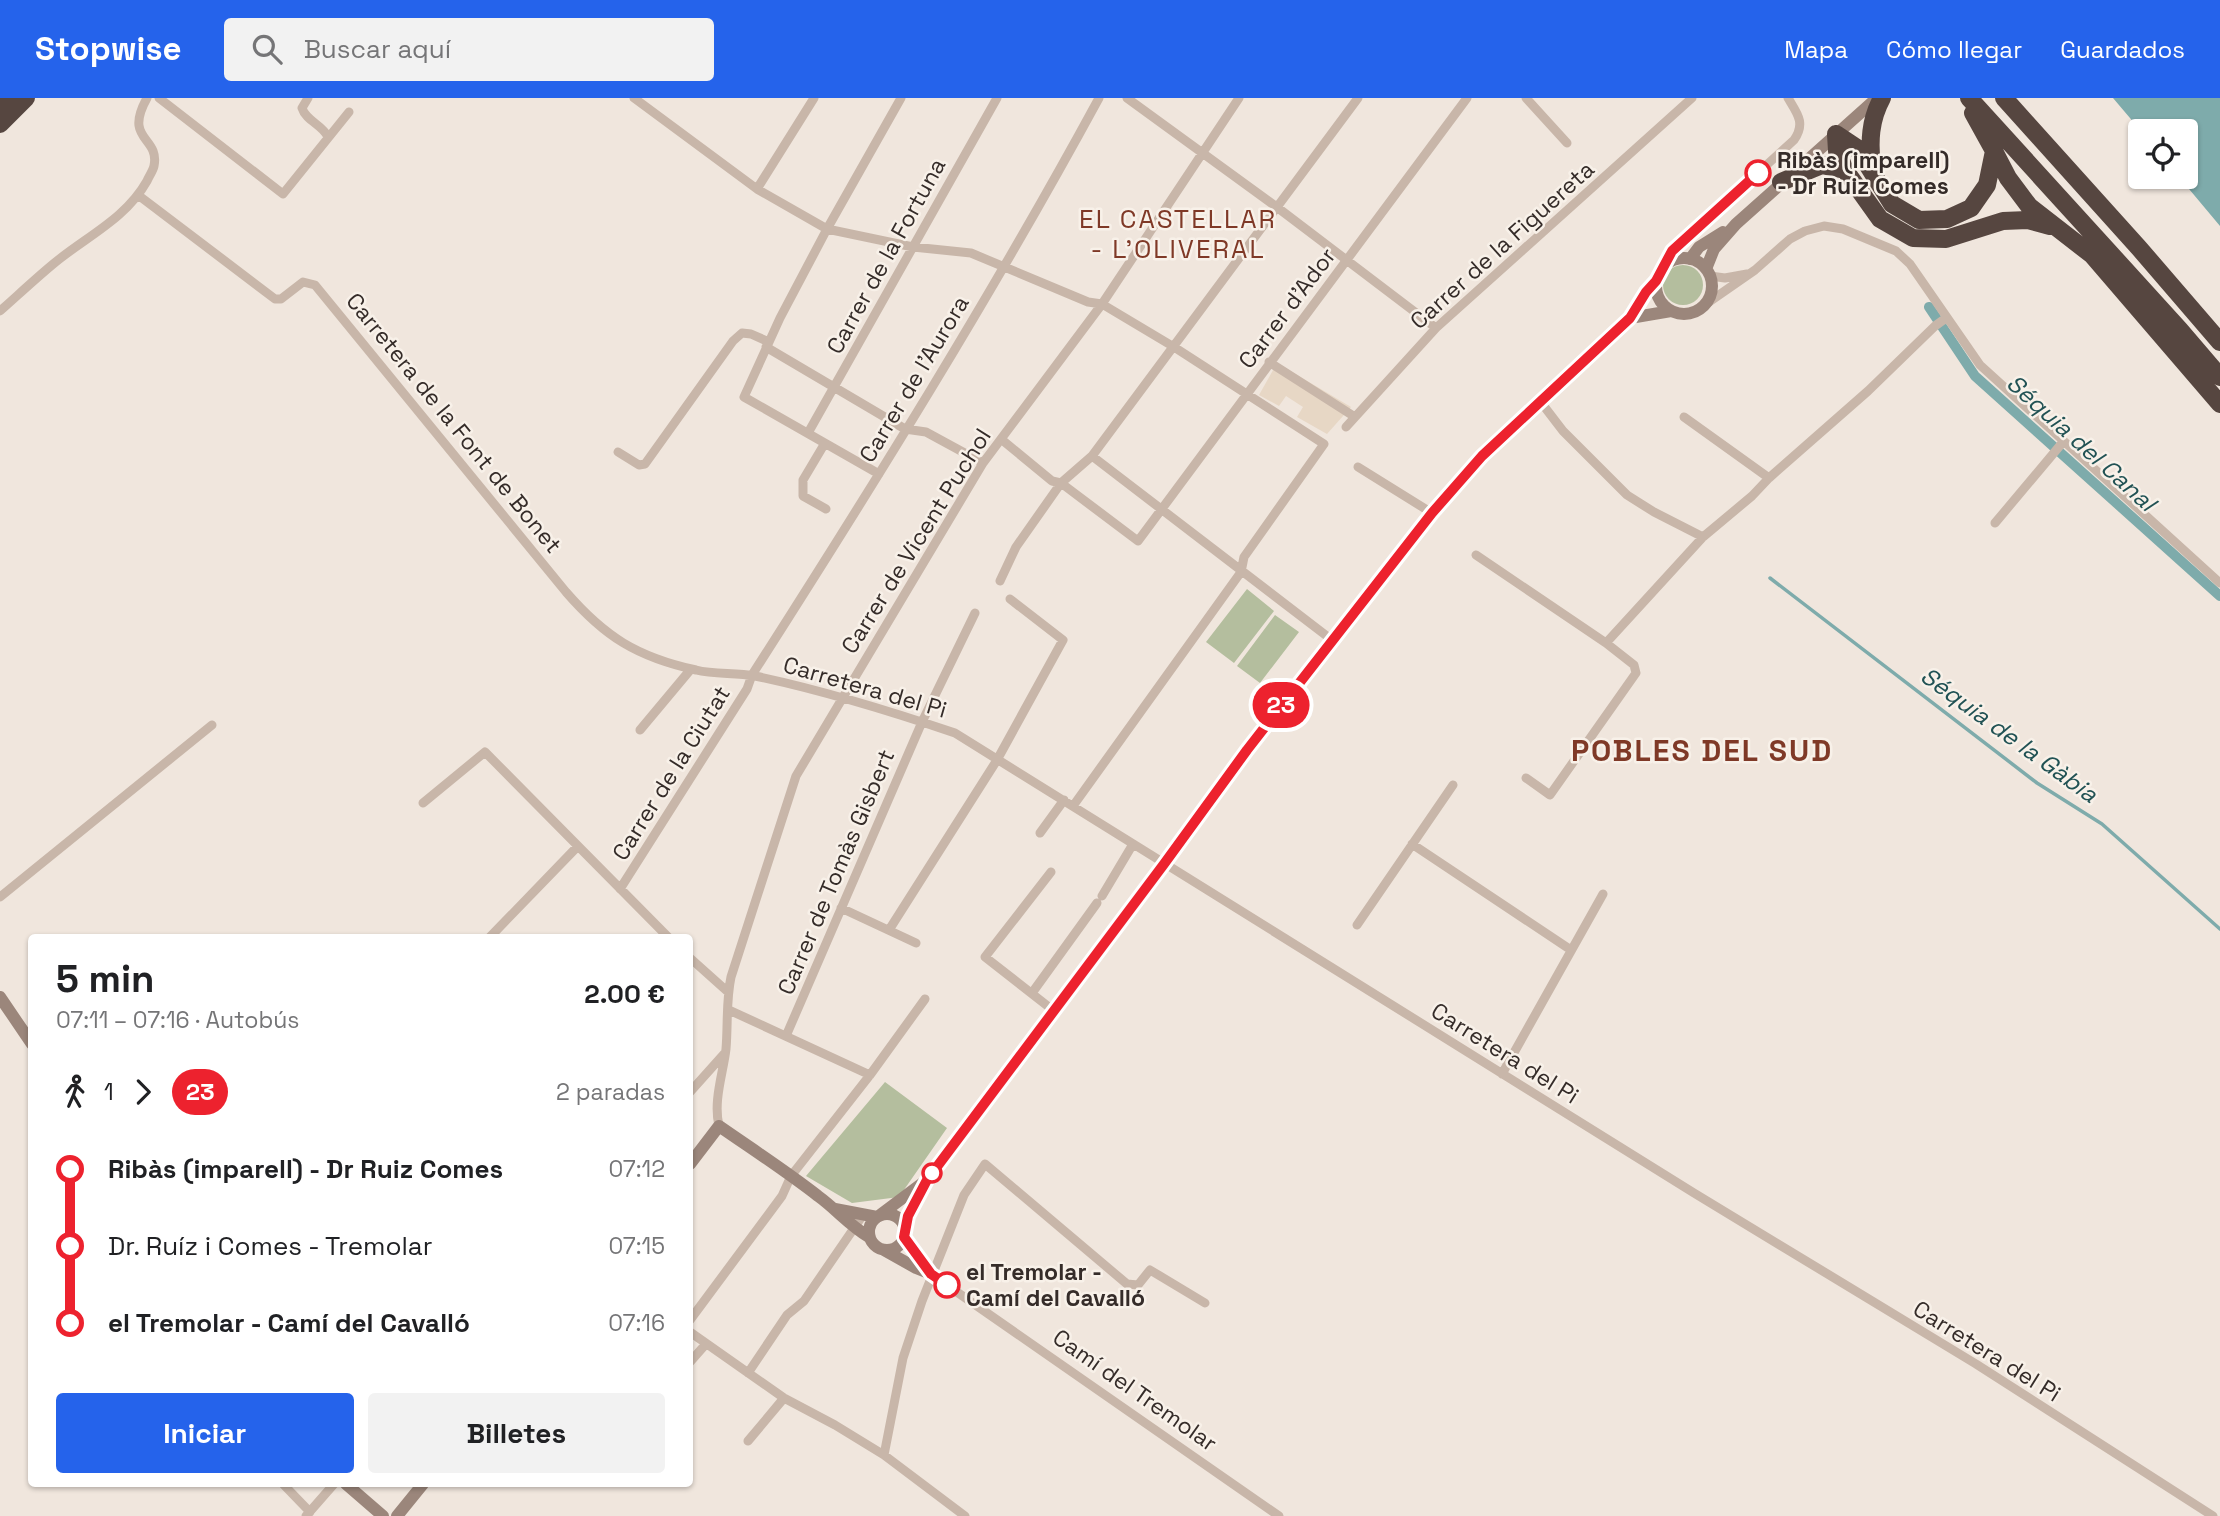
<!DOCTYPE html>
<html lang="es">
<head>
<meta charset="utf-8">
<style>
	body { margin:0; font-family:"Space Grotesk",sans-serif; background:#f2f2f2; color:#202124; height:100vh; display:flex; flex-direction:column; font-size:26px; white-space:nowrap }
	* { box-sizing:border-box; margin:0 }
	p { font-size:23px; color:#757577 }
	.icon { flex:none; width:38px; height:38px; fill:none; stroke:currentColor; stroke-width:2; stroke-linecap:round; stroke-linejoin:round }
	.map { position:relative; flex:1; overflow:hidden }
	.sheet { position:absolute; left:28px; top:836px; width:665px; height:553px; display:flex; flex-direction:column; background:#fff; border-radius:7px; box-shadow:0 2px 5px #0004 }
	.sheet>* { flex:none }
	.badge { padding:0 14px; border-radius:23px; font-size:24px; line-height:46px }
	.tools { position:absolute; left:2128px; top:21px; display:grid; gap:14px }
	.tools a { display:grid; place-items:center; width:70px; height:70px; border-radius:7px; background:#fff; box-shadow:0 2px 5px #0004; font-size:35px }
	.map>.badge { position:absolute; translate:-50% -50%; box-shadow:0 0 0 4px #fff }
	.legs { display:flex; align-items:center; gap:10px; height:77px; padding:0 28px; font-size:23px }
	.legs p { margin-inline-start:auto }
	.overview { display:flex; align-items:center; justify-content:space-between; height:119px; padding:0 28px }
	h1 { font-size:38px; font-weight:700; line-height:52px }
	.action { display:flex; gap:14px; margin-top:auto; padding:14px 28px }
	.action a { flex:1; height:80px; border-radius:7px; background:#2563eb; color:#fff; font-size:28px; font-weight:700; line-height:80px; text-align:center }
	.action a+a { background:#f2f2f2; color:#202124 }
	ul { padding:0 28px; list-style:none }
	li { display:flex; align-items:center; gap:24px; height:77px; font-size:26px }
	li i { display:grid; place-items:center; width:10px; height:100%; margin:0 9px; background:currentColor }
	li i::after { content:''; width:18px; height:18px; margin:-9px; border:5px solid; border-radius:50%; background:#fff }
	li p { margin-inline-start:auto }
	li:first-child i { background:linear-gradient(#0000 50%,currentColor 0) }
	li:last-child i { background:linear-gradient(currentColor 50%,#0000 0) }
	header { display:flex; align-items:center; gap:42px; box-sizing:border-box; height:98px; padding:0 35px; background:#2563eb; color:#fff }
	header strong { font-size:33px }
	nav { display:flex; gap:38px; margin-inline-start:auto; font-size:24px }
	.search { width:490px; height:63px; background:#f2f2f2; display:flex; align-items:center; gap:18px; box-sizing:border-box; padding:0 24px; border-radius:7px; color:#757577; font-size:26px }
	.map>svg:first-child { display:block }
	.green { fill:#b4be9e }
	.plaza { fill:#e7d7c5 }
	.water { fill:#7eabab }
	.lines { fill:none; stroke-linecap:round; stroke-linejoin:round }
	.stream { stroke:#7eabab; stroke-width:3.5 }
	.canal { stroke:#7eabab; stroke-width:10 }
	.street { stroke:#c8b6a9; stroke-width:9 }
	.secondary { stroke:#9b867b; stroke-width:12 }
	.highway { stroke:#564640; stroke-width:18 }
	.line-1-casing { stroke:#fff; stroke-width:16 }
	.line-1 { stroke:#ed222e; stroke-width:10 }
	.stop-1-dot { fill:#fff; stroke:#ed222e; stroke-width:3.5 }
	.labels { text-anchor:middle; stroke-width:5; stroke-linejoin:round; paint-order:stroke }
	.stop-label { font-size:23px; font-weight:bold; fill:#352c29; stroke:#f8f1e9; text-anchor:start }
	.street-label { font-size:23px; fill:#352c29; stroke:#f8f1e9 }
	.water-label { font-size:24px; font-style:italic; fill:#215254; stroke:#f8f1e9 }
	.quarter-label { font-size:26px; letter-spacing:2px; fill:#7f3927; stroke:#f8f1e9 }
	.district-label { font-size:30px; font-weight:bold; letter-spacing:2px; fill:#7f3927; stroke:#f8f1e9 }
</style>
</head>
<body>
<header>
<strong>Stopwise</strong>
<div class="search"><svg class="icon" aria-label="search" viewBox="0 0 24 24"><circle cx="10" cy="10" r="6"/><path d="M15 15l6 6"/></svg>Buscar aquí</div>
<nav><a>Mapa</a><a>Cómo llegar</a><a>Guardados</a></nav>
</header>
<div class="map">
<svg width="2220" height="1418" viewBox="0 0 2220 1418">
	<rect width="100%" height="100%" fill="#f0e6dd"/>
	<path class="green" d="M1663 187a20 20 0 1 1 40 0a20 20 0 1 1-40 0Z
		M1247,491L1274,513L1234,565L1206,544Z
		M1275,517L1299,534L1260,585L1237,568Z
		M885,984L947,1030L899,1099L852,1105L806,1078Z"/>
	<path class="plaza" d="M1277,265L1351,309L1327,336L1297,319L1303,309L1286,298L1279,308L1259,297Z"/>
	<path class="water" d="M2113,0H2220V128L2179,79H2186V33H2141Z"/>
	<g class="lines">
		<path class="stream" d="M1770,480L2037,685L2102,726L2220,831"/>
		<path class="canal" d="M1929,209L1975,278L2220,498"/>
		<path class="street" d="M159,0L283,96L349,14
			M308,0L302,10C306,23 323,27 328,39
			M634,0L757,91L827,131L913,149L971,155L1088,204L1102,206L1174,249L1324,346L1244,459L1241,474L1073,708
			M1127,0L1278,110L1436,230
			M1526,0L1567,45
			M757,91L814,0
			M138,97L275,201H281L303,184L315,187L566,494C605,539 637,559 696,572C715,577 735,574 755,578C822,592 890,613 955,635L1694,1095L1976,1266L2213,1418
			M1662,170L1672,153L1794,42C1806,25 1797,15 1788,0
			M1710,178L1725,180L1747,176
			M1706,206L1755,172L1790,141L1805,133L1824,128L1843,131L1896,153L1910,166L1980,267L2220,485
			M0,213C17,198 34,182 52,167C85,139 125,122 147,83C149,78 153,73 154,68C160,38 123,43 147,0
			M766,249L905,331L926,334L983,365
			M1269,264L1355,319
			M1540,303L1563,333L1627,397L1654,414L1703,439
			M1684,319L1769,380
			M1346,329L1436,230L1692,0
			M808,335L997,0
			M1001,341L1052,383L1061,385L1138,443L1467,0
			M825,345L803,382V398L826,411
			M618,354L639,367L645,366L733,243L742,235L751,236L769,244
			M1092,358L1332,542
			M1358,369L1432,415
			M879,376L744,299L780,220L827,131L901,0
			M1995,425L2063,344
			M1476,457L1606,545L1703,439L1752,398L1769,380L1868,293L1935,228L1946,220
			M1000,483L1016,449L1061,385L1092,358L1358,0
			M640,632L691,571
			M1526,680L1550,697L1636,575L1634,567L1606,545
			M423,705L485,654L669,840
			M1040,735L1064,702
			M1412,746L1571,852
			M1051,774L985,859L1054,913
			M620,791L747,591L752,577C873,388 992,197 1099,0
			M1102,798L1133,746
			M0,799L212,627
			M841,810L916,845
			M1357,827L1453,687
			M889,832L997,662L1063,542L1010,501
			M489,840L577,749
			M690,860L728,894
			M1032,895L1097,805
			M729,912L870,977
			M786,938L922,624L975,515
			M1502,976L1603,796
			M690,994L724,956
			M719,1028C713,1003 723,976 726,951C728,927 726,902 731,879L796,678L983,365L1102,206L1239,0
			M931,1176L1279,1418
			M690,1222L782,1098L791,1078L870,977L925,901
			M690,1234L784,1300L835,1327L884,1357L965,1418
			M690,1264L705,1247
			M748,1275L787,1217L804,1203L863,1117
			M748,1343L784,1300
			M884,1357L903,1260L922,1203L964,1097L985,1066L1127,1186L1138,1187L1150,1172L1205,1205
			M283,1386L310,1414
			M306,1418L334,1386"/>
		<path class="secondary" d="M1656 188a28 28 0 1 1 56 0a28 28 0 1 1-56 0Z
			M1690,161L1699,149L1723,134
			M1706,171L1714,151L1736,126L1877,0
			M1630,220L1671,213
			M0,899L32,946
			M690,1066L719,1028C752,1051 786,1073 818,1098C836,1111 850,1128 869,1139
			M835,1111L877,1119
			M869 1134a18 18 0 1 1 36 0a18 18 0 1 1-36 0Z
			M880,1117L924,1084
			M905,1132L908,1118L927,1082L1164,766L1247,652L1432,415L1482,358L1630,220L1646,194L1656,183
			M904,1139L931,1175
			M884,1152L916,1170L931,1176
			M346,1386L383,1418
			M397,1418L423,1386"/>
		<path class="highway" d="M1969,0L2180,232L2220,279
			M2004,0L2139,150L2220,244
			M0,7L7,0
			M0,26L26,0
			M1836,36L1857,50L1892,106L1919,122L1947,121L1971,110L1987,87L1994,53L1973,15
			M1836,36L1837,53L1845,72L1880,121L1913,140L1946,141L2003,123L2028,122L2050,128
			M1994,53L2008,80L2029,108L2092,157L2220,306
			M1872,68C1869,44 1870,22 1882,0
			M1781,84L1822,67L1845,72"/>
	</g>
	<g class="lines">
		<g class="line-1-casing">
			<path id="line-1" d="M947,1187L931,1176L904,1139L908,1118L927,1082L1164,766L1247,652L1432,415L1482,358L1630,220L1646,194L1656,183L1672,153L1758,75"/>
		</g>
		<use href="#line-1" class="line-1"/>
	</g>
	<g class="stop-1-dot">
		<circle cx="1758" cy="75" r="12"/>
		<circle cx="932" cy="1075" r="9"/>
		<circle cx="947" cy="1187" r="12"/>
	</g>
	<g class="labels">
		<g class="stop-label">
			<text x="1777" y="70">Ribàs (imparell)<tspan x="1777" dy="26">- Dr Ruiz Comes</tspan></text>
			<text x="966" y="1182">el Tremolar -<tspan x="966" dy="26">Camí del Cavalló</tspan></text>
		</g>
		<g class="street-label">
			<text transform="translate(1502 147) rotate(-42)" y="8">Carrer de la Figuereta</text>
			<text transform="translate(886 158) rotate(-61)" y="8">Carrer de la Fortuna</text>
			<text transform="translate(1287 210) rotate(-53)" y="8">Carrer d'Ador</text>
			<text transform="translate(914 281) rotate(-59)" y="8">Carrer de l'Aurora</text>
			<text transform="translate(454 325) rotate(51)" y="8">Carretera de la Font de Bonet</text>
			<text transform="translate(916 443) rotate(-58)" y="8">Carrer de Vicent Puchol</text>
			<text transform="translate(865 589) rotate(16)" y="8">Carretera del Pi</text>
			<text transform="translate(671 675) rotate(-58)" y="8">Carrer de la Ciutat</text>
			<text transform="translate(836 774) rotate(-67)" y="8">Carrer de Tomàs Gisbert</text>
			<text transform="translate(1505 955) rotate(32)" y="8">Carretera del Pi</text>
			<text transform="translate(1987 1253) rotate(32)" y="8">Carretera del Pi</text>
			<text transform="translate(1135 1292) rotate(35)" y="8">Camí del Tremolar</text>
		</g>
		<g class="water-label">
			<text transform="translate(2081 345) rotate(42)" y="8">Séquia del Canal</text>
			<text transform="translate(2009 637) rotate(36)" y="8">Séquia de la Gàbia</text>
		</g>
		<g class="quarter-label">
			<text x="1178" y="130">EL CASTELLAR<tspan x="1178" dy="30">- L'OLIVERAL</tspan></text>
		</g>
		<g class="district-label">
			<text x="1702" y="663">POBLES DEL SUD</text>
		</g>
	</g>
</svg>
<div class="tools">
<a><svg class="icon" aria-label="locate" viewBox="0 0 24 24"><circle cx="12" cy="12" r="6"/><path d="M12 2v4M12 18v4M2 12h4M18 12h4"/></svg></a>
</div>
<b class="badge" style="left:1281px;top:607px;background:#ed222e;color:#fff">23</b>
<section class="sheet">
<div class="overview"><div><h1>5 min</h1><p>07:11 – 07:16 · Autobús</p></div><b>2.00 €</b></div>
<div class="legs"><svg class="icon" aria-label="walk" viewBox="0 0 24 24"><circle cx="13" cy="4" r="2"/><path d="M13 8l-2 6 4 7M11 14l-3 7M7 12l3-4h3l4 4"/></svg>1<svg class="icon" aria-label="forward" viewBox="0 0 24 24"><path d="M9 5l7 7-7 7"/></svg><b class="badge" style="background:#ed222e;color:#fff">23</b><p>2 paradas</p></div>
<ul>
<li><i style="color:#ed222e"></i><b>Ribàs (imparell) - Dr Ruiz Comes</b><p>07:12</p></li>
<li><i style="color:#ed222e"></i><span>Dr. Ruíz i Comes - Tremolar</span><p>07:15</p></li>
<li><i style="color:#ed222e"></i><b>el Tremolar - Camí del Cavalló</b><p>07:16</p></li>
</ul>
<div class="action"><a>Iniciar</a><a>Billetes</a></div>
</section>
</div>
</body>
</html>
